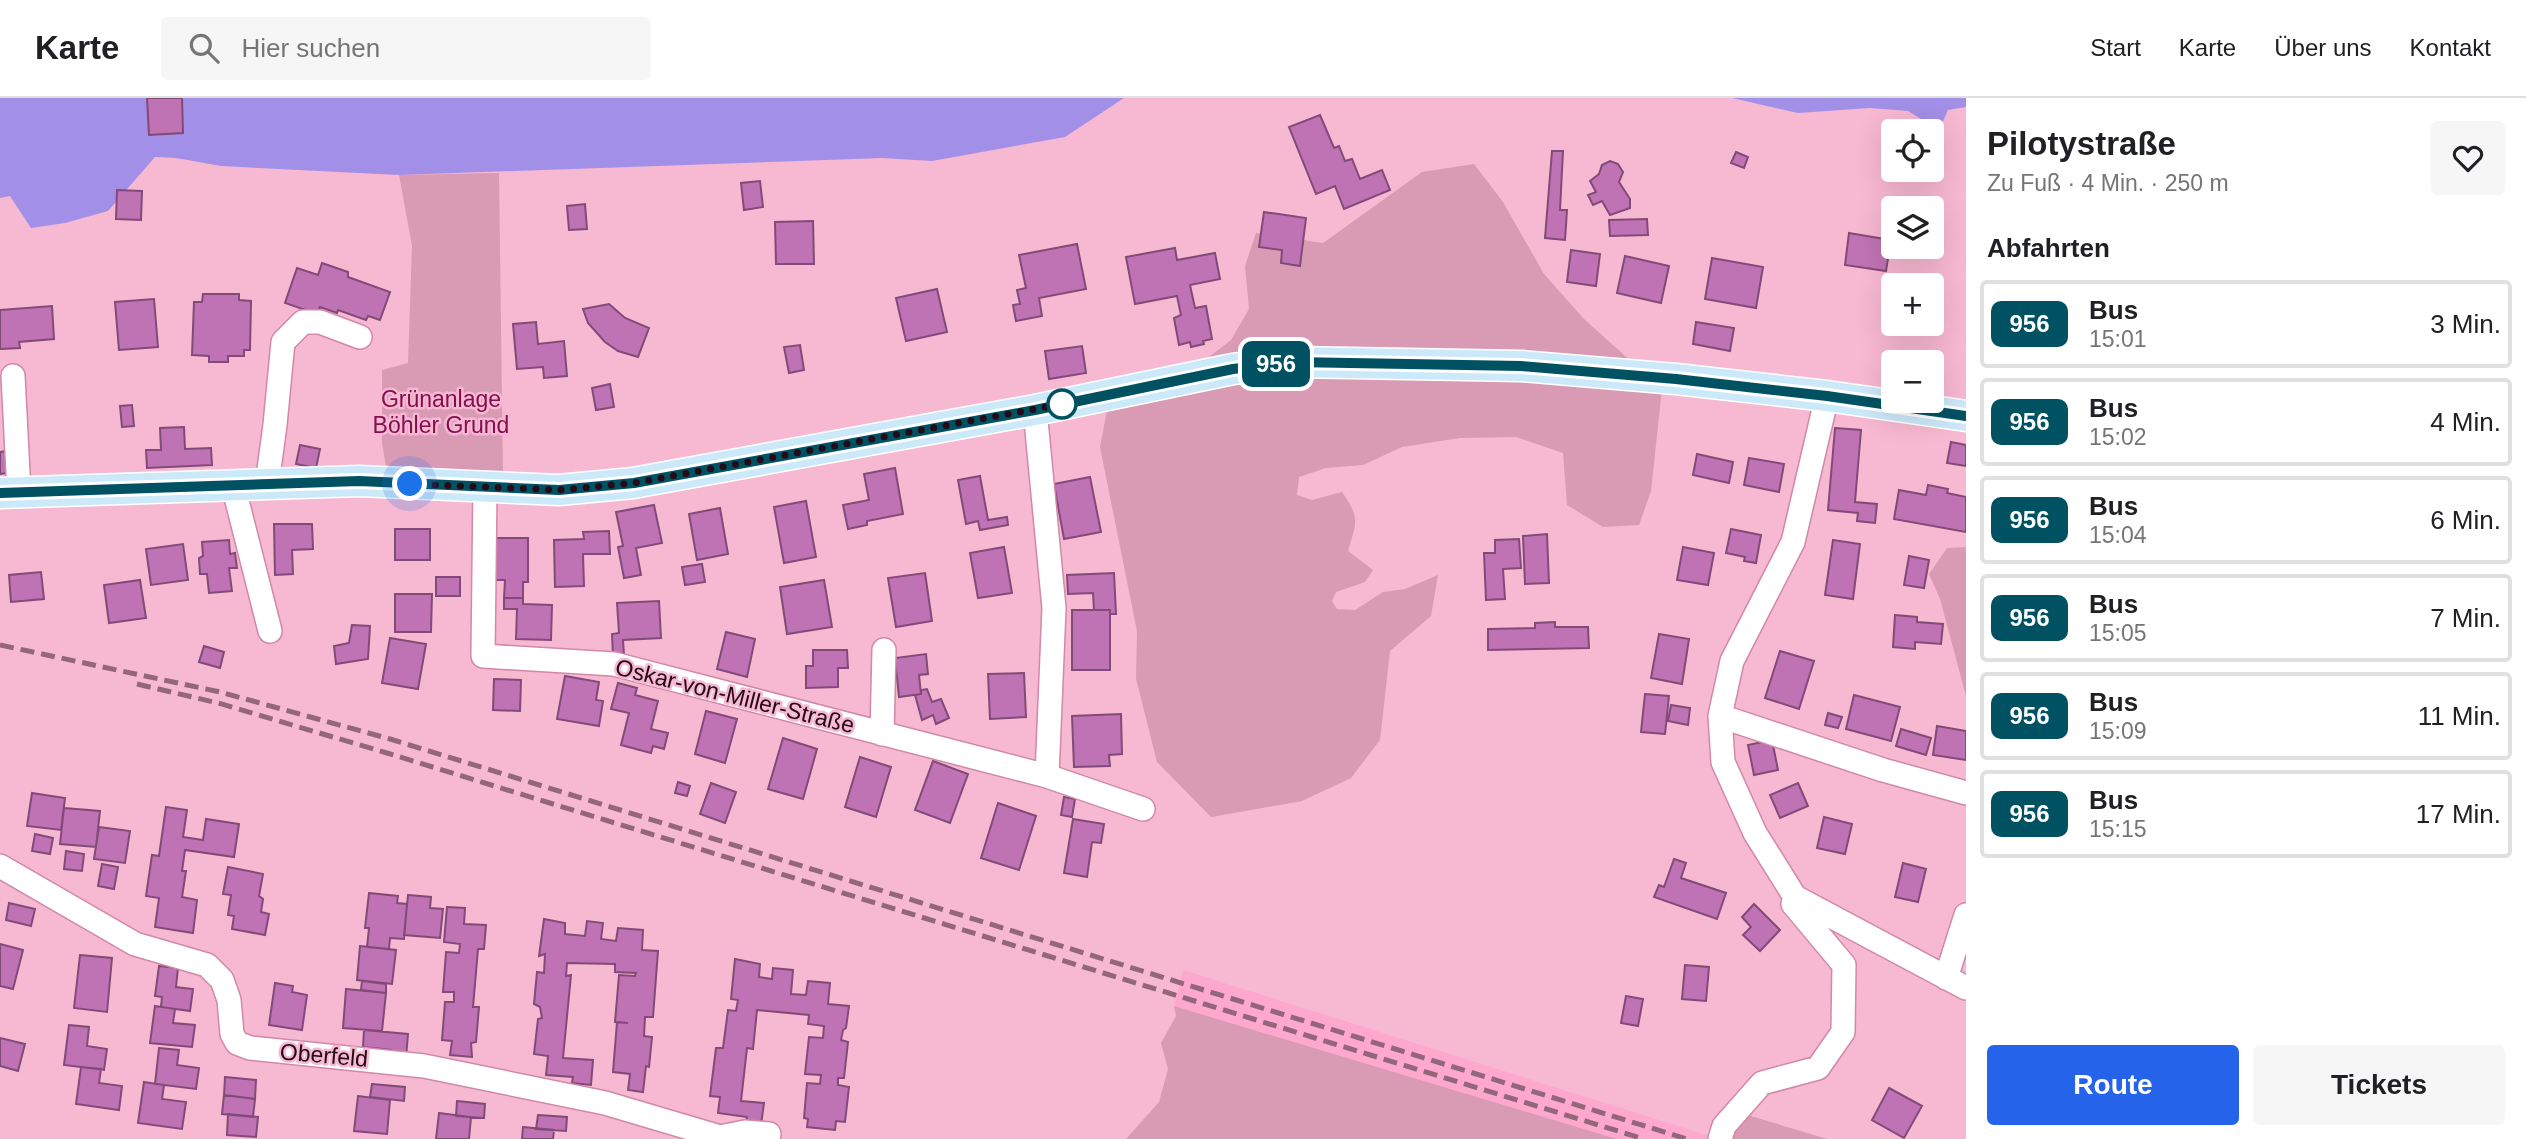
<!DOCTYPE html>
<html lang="de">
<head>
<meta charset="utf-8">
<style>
	body { margin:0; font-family:Arial,sans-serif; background:#f6f6f6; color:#202124; height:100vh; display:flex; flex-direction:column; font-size:26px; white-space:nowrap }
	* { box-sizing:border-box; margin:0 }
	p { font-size:23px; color:#757577 }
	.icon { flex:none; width:38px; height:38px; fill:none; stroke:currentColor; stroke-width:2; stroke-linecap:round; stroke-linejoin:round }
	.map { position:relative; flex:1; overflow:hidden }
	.sheet { display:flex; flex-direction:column; background:#fff; width:560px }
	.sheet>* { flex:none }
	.badge { padding:0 14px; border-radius:10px; font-size:24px; line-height:46px }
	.controls { position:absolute; left:1881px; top:21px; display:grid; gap:14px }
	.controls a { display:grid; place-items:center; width:63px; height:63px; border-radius:7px; background:#fff; box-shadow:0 7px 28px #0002; font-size:35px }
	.you { position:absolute; width:35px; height:35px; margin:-18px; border:5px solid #fff; border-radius:50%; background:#1a73e8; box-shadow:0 0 0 10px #1a73e833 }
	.map>.badge { position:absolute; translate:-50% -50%; box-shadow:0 0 0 4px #fff }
	h2 { padding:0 21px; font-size:26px; line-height:63px }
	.round { display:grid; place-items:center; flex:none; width:74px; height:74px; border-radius:7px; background:#f6f6f6 }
	.headline { display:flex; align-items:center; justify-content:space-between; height:119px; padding:0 21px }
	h1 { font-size:33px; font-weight:800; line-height:52px }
	.action { display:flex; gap:14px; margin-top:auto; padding:14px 21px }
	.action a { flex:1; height:80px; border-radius:7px; background:#2563eb; color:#fff; font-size:28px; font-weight:800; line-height:80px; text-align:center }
	.action a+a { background:#f6f6f6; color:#202124 }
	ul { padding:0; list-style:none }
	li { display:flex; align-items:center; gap:21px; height:88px; margin:0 14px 10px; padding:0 7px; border:4px solid #e0e0e0; border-radius:7px }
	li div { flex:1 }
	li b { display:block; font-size:26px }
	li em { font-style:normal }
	li .badge { min-width:77px; font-weight:700; text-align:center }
	header { display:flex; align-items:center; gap:42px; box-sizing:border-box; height:98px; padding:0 35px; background:#fff; border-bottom:2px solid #e0e0e0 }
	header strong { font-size:33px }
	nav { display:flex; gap:38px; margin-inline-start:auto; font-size:24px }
	.search { width:490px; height:63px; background:#f6f6f6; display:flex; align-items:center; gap:18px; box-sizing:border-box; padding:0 24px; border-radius:7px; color:#757577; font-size:26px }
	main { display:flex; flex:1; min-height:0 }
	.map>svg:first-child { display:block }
	.built { fill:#fda8cc }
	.green { fill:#d99ab4 }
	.water { fill:#a28fe7 }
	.building { fill:#c073b4; stroke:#824a79; stroke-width:2 }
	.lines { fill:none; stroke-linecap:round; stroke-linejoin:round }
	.minor-casing { stroke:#d288a8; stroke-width:26 }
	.major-casing { stroke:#fff; stroke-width:33 }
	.minor { stroke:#fff; stroke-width:23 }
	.major { stroke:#cce9f9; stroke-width:30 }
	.rail { stroke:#946679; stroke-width:5; stroke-dasharray:14 7; stroke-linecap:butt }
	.line-casing { stroke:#fff; stroke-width:16 }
	.line { stroke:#005262; stroke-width:10 }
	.walk { stroke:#250a17; stroke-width:7; stroke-dasharray:0 12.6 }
	.stop-dot { fill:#fff; stroke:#005262; stroke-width:3.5 }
	.labels { text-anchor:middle; stroke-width:5; stroke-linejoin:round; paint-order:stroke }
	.park-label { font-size:23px; fill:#830e51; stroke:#f7b8d1 }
	.street-label { font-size:23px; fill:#250a17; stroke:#f7b8d1 }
</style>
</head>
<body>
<header>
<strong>Karte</strong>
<div class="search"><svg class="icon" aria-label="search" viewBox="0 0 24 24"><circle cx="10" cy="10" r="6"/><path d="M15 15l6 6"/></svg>Hier suchen</div>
<nav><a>Start</a><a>Karte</a><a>Über uns</a><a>Kontakt</a></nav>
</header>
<main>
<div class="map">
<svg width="1966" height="1041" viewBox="0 0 1966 1041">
	<rect width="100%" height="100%" fill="#f7b8d1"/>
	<path class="built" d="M1183,872L1716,1040L1715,1041H1617L1174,908Z"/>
	<path class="green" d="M1474,66L1503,104L1544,176L1584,221L1662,291L1651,393L1639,427L1603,429L1567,407L1563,355L1516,339L1460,340L1402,349L1363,367L1326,370L1299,379L1297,397L1312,402L1342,394C1360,420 1357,423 1348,453L1373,472L1365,484L1336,494L1332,503L1337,511L1355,512L1383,494L1405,491L1438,477L1431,518L1390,553L1380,642L1351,680L1302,703L1211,719L1157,664L1136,581L1137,533L1100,349L1107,312L1205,262L1231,242L1249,211L1245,168L1256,135L1323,145L1422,74Z
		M499,75L503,377L387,374L382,345V272L408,265L412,148L399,77Z
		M1966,449V598L1940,501L1929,476L1947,450Z
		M1174,908L1617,1041H1126L1159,1004L1168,971L1161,945L1176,918Z
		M1741,1015L1827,1041H1725Z"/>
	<path class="water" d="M0,0H1124L1065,39L932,63L882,60L399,77L221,68C198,64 178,59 155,59L108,113L65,125L31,130L10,98L0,100Z
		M1732,0H1966V9L1948,12L1939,32L1908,13L1870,10L1798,15Z"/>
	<path class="building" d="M147,0H182L183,35L149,37Z
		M1320,17L1334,50L1339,48L1345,63L1352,61L1360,81L1382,72L1390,92L1344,111L1335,88L1316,96L1289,29Z
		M1552,53H1563L1560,112H1567L1565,142L1545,140Z
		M1736,54L1748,59L1744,70L1731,65Z
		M1610,63L1618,66L1623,74L1619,84L1630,101V110L1610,117L1602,103L1593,107L1588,97L1596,94L1590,83L1599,76L1602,67Z
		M760,83L763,109L744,112L741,85Z
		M117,92L142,93L141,122L116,121Z
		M585,106L587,131L569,132L567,108Z
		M1264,114L1306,120L1300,168L1281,165L1282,152L1259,149Z
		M1647,121L1648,137L1610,138L1609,122Z
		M813,123L814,166H776L775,124Z
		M1849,135L1891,142L1886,173L1845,167Z
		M1077,146L1086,191L1039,200L1042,218L1016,223L1013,207L1020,206L1017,192L1026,190L1019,157Z
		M1175,150L1177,162L1215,155L1220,181L1190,187L1195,210L1206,208L1212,241L1203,243L1204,246L1191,249L1190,244L1179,247L1174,220L1181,217L1177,198L1135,206L1126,159Z
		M1571,152L1600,156L1596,188L1567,184Z
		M1625,158L1669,168L1661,205L1617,195Z
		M1712,160L1763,169L1756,210L1705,201Z
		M322,165L348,174V179L390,194L380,222L368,218L366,222L338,212L337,215L320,209L317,216L285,205L297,170L318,177Z
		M937,191L947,234L906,243L896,200Z
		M203,196H239V202L251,203L250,252H244V258H228V264H209V258L192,257L194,204H202Z
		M154,201L158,249L119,252L115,204Z
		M609,206L625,220L649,230L638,259L618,253L605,244L588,225L583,211Z
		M52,208L54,241L19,244L20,250L0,251V212Z
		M536,224L538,246L564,243L567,278L544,280L543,269L517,271L513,226Z
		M1696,224L1734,230L1730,253L1693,246Z
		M800,247L804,272L789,275L784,249Z
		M1082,248L1086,275L1049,281L1045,253Z
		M610,286L614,309L596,312L592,290Z
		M132,307L134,328L122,329L120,308Z
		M184,329L185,351L211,350L212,367L147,370L146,352H161L160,330Z
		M1835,330L1861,332L1855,404L1877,406L1875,425L1857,423L1858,415L1828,412Z
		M1951,344L1966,347V368L1947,365Z
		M300,347L320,351L316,370L296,366Z
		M6,353L8,375L0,376V354Z
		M1697,356L1733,364L1729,385L1693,377Z
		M1749,360L1784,366L1779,394L1744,387Z
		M895,370L903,416L867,423V427L848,431L843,407L869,402L864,376Z
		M980,378L988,422L1007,419L1008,427L980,432L978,423L966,426L958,382Z
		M1090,379L1101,434L1064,441L1054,386Z
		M1928,387L1948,391L1947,395L1966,399V434L1894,421L1899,392L1926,397Z
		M806,403L816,459L784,465L774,409Z
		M654,407L662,445L636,450L641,477L624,480L618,449L623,448L616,414Z
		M720,410L728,456L697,462L689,416Z
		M274,426H312L313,451L292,452L293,476L275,477Z
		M395,431H430V462H395Z
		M1731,431L1761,437L1756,465L1744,463L1745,459L1726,455Z
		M609,433L610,456H583L584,488L555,489L554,442L584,441L583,434Z
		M1547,436L1549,485L1525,486L1523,438Z
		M496,440H528V484H523V500H504L505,482H496Z
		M1519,441L1521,470L1503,471L1505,501L1486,502L1484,455H1495V442Z
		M229,442L230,456L235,455L237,470H229L232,493L209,495L207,476H200L199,460L203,458L202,444Z
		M1833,442L1860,446L1853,501L1825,497Z
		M183,446L188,482L151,487L146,451Z
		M1004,449L1012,495L978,500L970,455Z
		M1683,449L1714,455L1708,487L1677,482Z
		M1909,458L1929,462L1924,490L1904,487Z
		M702,466L705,484L685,487L682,469Z
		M41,474L44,501L11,504L9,477Z
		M925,475L932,523L896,529L888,480Z
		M1114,475L1116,516H1110V512H1094L1093,495L1068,496L1067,477Z
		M436,479H460V498H436Z
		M140,482L146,520L109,525L104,487Z
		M824,482L832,529L787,536L780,489Z
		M395,496H432L431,534H395Z
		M504,500H523V506L552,507L551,542L516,541L517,511H504Z
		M659,503L661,540L623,542L624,557L613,558L612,536L619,535L617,505Z
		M1072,512H1110V572H1072Z
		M1895,517L1917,519V524L1943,526L1941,546L1915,544V551L1893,549Z
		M1555,524V529H1588L1589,550L1488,552V531L1535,530V525Z
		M352,527L370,528L368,561L336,566L334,548L349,545Z
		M726,534L755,541L747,579L717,571Z
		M1659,536L1689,541L1682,586L1651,580Z
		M390,540L426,546L418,591L382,585Z
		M204,548L224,554L220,570L199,564Z
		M813,552H847L848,570H838V589L806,590V568H813Z
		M1780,553L1814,563L1799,611L1765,600Z
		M926,556L928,576L919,577L921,596L899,599L895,560Z
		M1024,575L1026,619L990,621L988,576Z
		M565,578L599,584L596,602L603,603L599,628L557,621Z
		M494,581L521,582L520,613L493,612Z
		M618,585L637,590L635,597L658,603L651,631L668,635L664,651L653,648L651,655L621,647L629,615L611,611Z
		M927,591L932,604L941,601L949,620L936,626L933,617L922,622L915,597L921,596V592Z
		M1645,596L1669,598L1665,636L1641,634Z
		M1854,597L1900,609L1891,643L1846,631Z
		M1671,607L1690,610L1688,627L1668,623Z
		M706,613L737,621L725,665L695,656Z
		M1828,615L1842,619L1838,630L1825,627Z
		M1121,616L1122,656L1109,657L1110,668L1074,669L1072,618Z
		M1937,628L1966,633V662L1933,657Z
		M1901,631L1931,640L1926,657L1896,648Z
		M783,640L817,651L803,701L768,691Z
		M1772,642L1778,672L1754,677L1748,647Z
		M860,659L891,669L876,719L845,709Z
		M933,663L968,676L950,725L915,712Z
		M678,684L690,688L687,698L675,695Z
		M711,685L736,694L725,725L700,716Z
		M1798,685L1808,708L1780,720L1770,697Z
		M32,695L65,700L61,732L27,728Z
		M1064,699L1075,701L1072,719L1061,717Z
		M998,705L1036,718L1019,772L981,760Z
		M166,709L187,712L183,739L203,742L206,721L239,726L234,759L185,752L182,773H186L182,799L197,802L193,835L155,829L159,800L146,798L152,757L159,758Z
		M64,710L100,713L96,749L60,746Z
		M1824,719L1852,726L1845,756L1817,750Z
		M1073,721L1104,726L1101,745L1092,744L1087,779L1064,775Z
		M99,729L130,733L125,765L94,761Z
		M35,736L53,740L50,756L32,753Z
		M66,753L84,756L82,773L64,771Z
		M1674,761L1686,765L1681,780L1726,795L1717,821L1654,799L1659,787L1664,789Z
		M1903,765L1926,771L1918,804L1895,799Z
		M102,766L118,769L114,791L98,788Z
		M228,769L263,776L259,798L263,801L261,814L269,816L265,837L232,831L234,818L228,817L231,797L223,796Z
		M369,795L398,798L397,805L407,806L404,841L390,840L389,851L367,849L369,830H365Z
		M408,797L431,799L430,810L443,811L440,840L404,837Z
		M9,805L35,811L31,828L6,822Z
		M1754,806L1780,832L1760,853L1743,837L1751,829L1742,819Z
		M447,809L465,810L464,826L486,827L484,851H478L473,909H479L476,944L471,945L472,959L450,957L452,943L442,942L445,904H454V894H443L446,854L459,855L460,846L444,844Z
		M544,821L565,825V836L585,838L587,823L603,825L601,841L616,843L618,830L643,832L642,852L658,853L653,919H645L644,938L652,939L649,969L646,968L643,994L628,992L630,976L613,974L617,924L628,925L615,924L619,877L635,878L636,875L615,874V866L567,865L566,878L571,877L563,960L593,962L591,987L572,985L573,979L546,977L548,958L534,956L538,921L542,920L540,909L534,906L537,874L544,875L545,856L539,858Z
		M0,846L23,852L13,891L0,888Z
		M360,848L396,852L392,886L357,882Z
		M80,857L112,860L107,914L74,910Z
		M735,861L760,866L759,879L772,881L773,870L793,872L791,896L806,897L808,883L830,885L828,906L849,908L846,930L843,932L841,942L848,944L844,980H838V987L849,989L845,1024L836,1023L835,1032L807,1029L808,1021L804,1020L807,985L820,986L821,977L805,976L809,939L823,940L824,928L808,926L809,917L757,912L753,951L747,950L741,1003L764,1005L761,1027L746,1025L747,1019L718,1015L720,999L710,998L716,950H723L728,912L736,913L738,902L731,901Z
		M1685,867L1709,869L1706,903L1682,901Z
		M159,868L178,870L176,889L193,891L190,913L161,909L162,899L155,898Z
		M362,883L386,886V895L361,892Z
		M275,885L293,888L292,894L307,897L302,932L269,927Z
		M346,891L386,895L382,933L343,930Z
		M1626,898L1643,901L1638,928L1621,925Z
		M155,908L175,911L173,925L195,927L192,949L150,945Z
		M69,927L89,929L87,948L107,951L104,972L64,967Z
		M364,932L408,936L406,960L391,959V952L363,949Z
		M0,940L25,946L18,973L0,968Z
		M159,950L179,952L177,967L199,970L196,991L155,986Z
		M81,969L101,971L99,985L122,988L119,1012L76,1006Z
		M225,979L256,982L255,1001L224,997Z
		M144,984L164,987L162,1001L186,1004L182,1031L138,1025Z
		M372,986L405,989L404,1003L370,999Z
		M1889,990L1922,1008L1904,1040L1872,1022Z
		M224,997L255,1001L253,1019L222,1016Z
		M358,998L390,1002L387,1036L354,1033Z
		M457,1003L485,1006L484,1020L456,1018Z
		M439,1015L471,1019L469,1041H436Z
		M228,1016L258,1019L256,1039L227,1037Z
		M538,1017L567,1019L566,1033L536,1031Z
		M523,1029L554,1032L553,1041H522Z"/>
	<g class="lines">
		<g class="minor-casing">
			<path id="minor" d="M13,278L19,394
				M1035,312L1054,510L1047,678
				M267,386L275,327L283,244L303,224H320L360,239
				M233,387L270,533
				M485,389L483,558L614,566L1047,678L1143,711
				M1720,618L1883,672L1966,695
				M882,636L884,552
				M0,768L135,846L207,867L222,882L229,902L232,936L237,945L250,950L424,968L605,1005L720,1039L745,1034L769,1036L768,1041
				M1795,799L1966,890
				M1946,880L1966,817
				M1720,1041L1724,1028L1762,985L1818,970L1843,934L1844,867L1793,806L1795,799L1755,735L1723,664L1720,618L1732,563L1793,444L1827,298"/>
		</g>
		<g class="major-casing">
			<path id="major" d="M0,395L359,383L559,392L633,385L1035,312L1233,271L1293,264L1521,268L1676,281L1827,298L1966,318"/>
		</g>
		<use href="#minor" class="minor"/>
		<use href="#major" class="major"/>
		<path class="rail" d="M0,547L220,594L390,641L1687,1041
			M137,586L218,605L387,655L1644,1041"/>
	</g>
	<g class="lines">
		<g class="line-casing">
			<path id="line" d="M0,395L359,383L559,392L634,385L1035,312L1233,271L1293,264L1521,268L1676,281L1827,298L1966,318"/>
		</g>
		<use href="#line" class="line"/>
		<path class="walk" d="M410,386L559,392L634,385L1062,306"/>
	</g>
	<circle class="stop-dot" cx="1062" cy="306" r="14"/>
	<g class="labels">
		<g class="park-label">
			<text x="441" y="309">Grünanlage<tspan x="441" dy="26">Böhler Grund</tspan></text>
		</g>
		<g class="street-label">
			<text transform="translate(735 598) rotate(14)" y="8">Oskar-von-Miller-Straße</text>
			<text transform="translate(324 957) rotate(5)" y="8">Oberfeld</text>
		</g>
	</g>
</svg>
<div class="controls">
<a><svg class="icon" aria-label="locate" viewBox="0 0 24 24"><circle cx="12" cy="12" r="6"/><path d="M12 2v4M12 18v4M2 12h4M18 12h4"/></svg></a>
<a><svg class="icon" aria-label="layers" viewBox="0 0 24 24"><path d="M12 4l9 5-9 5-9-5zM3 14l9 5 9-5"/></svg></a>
<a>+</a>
<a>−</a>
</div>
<div class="you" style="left:410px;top:386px"></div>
<b class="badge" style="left:1276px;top:266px;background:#005262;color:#fff">956</b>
</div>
<section class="sheet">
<div class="headline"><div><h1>Pilotystraße</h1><p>Zu Fuß · 4 Min. · 250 m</p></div><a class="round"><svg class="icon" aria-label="heart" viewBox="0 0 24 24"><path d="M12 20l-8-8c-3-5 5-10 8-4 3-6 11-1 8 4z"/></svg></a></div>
<h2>Abfahrten</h2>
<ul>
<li><span class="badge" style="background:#005262;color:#fff">956</span><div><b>Bus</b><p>15:01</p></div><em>3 Min.</em></li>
<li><span class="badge" style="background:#005262;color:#fff">956</span><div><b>Bus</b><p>15:02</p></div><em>4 Min.</em></li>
<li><span class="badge" style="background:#005262;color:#fff">956</span><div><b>Bus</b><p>15:04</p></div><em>6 Min.</em></li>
<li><span class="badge" style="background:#005262;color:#fff">956</span><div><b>Bus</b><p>15:05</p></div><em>7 Min.</em></li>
<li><span class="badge" style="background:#005262;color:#fff">956</span><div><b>Bus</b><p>15:09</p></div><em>11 Min.</em></li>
<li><span class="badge" style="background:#005262;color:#fff">956</span><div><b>Bus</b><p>15:15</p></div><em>17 Min.</em></li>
</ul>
<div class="action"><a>Route</a><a>Tickets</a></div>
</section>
</main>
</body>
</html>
